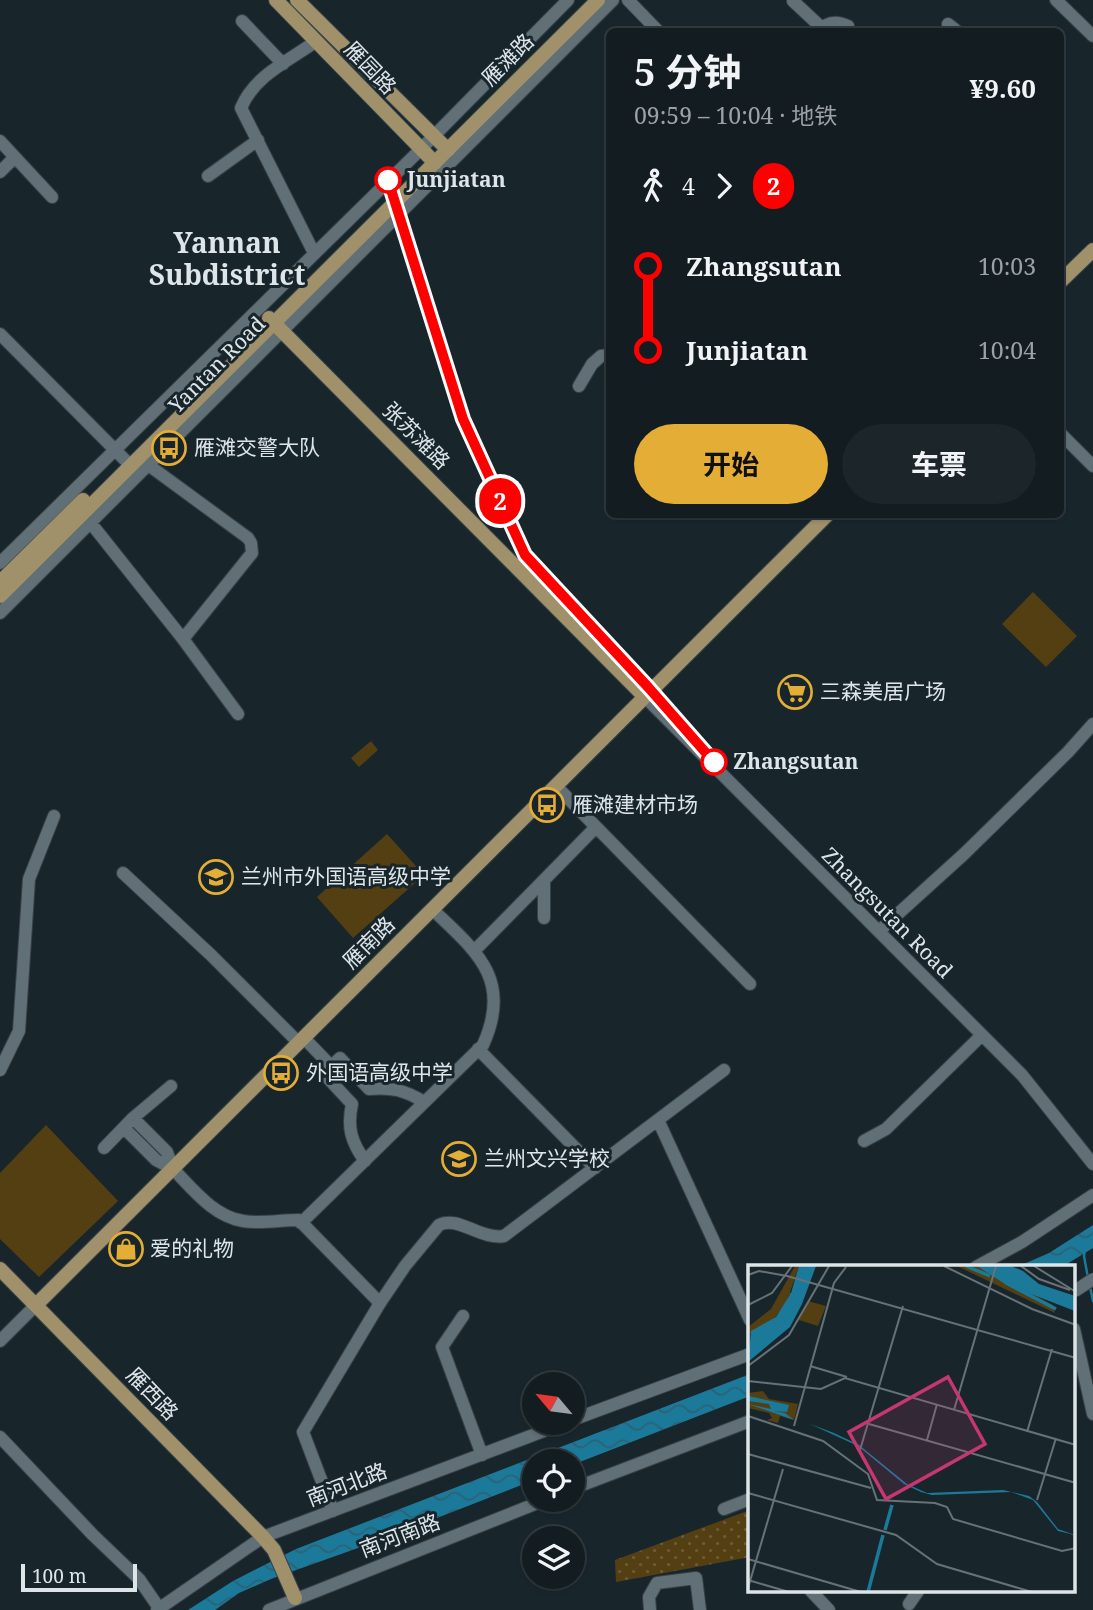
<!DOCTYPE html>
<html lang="zh">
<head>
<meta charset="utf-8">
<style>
	body { margin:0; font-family:"Noto Serif","Noto Sans SC",serif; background:#1b252a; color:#f1f3f6; height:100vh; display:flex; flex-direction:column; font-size:26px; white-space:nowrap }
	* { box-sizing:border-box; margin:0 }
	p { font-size:23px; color:#9ca1a5 }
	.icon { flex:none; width:38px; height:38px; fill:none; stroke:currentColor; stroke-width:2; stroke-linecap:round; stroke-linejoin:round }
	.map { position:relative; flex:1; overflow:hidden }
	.details { position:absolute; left:606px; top:28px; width:458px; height:490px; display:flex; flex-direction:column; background:#121c21; border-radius:10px; box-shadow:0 2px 5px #0004,0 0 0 2px #313a3f }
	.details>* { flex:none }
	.badge { padding:0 14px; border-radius:23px; font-size:24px; line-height:46px }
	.needle { width:46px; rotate:299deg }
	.fabs { position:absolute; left:522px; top:1372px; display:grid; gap:14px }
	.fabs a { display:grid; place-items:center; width:63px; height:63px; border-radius:50%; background:#121c21; box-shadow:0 2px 5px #0004,0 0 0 2px #313a3f; font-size:35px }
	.scale { position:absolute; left:21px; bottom:18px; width:116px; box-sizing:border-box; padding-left:7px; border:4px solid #dde5e9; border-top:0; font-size:19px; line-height:24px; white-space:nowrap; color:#dde5e9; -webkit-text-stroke:5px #18262c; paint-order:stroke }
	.map>.badge { position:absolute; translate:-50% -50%; box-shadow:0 0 0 4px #fff }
	.legs { display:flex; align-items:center; gap:10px; height:77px; padding:0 28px; font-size:23px }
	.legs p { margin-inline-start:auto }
	.summary { display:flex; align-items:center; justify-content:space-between; height:119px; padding:0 28px }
	h1 { font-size:38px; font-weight:700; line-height:52px }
	.action { display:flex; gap:14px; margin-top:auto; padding:14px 28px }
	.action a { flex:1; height:80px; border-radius:42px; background:#e4ad35; color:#111; font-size:28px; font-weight:700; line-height:80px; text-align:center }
	.action a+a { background:#1b252a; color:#f1f3f6 }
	ul { padding:0 28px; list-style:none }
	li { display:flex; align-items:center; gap:24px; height:84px; font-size:26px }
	li i { display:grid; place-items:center; width:10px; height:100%; margin:0 9px; background:currentColor }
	li i::after { content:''; width:18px; height:18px; margin:-9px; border:5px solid; border-radius:50%; background:#121c21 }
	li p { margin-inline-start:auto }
	li:first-child i { background:linear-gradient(#0000 50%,currentColor 0) }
	li:last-child i { background:linear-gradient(currentColor 50%,#0000 0) }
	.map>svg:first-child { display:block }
	.park { fill:#543f13 }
	.garden { fill:url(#garden-dots) }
	.water { fill:url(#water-waves) }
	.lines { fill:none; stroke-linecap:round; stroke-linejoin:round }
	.stream { stroke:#1b799a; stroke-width:2.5 }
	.minor-casing { stroke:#384247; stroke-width:14 }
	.major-casing { stroke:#384247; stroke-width:16 }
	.minor { stroke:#617077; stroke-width:12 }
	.major { stroke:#a0916b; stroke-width:14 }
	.minor-bridge-casing { stroke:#384247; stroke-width:14; stroke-linecap:butt }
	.minor-bridge { stroke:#617077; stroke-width:12 }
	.line-1-casing { stroke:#fff; stroke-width:16 }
	.line-1 { stroke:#f00; stroke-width:10 }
	.stop-1-dot { fill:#fff; stroke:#f00; stroke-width:3.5 }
	.labels { text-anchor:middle; stroke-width:6; stroke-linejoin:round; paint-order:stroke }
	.street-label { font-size:21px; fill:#dde5e9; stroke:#18262c }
	.stop-label { font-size:21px; font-weight:bold; fill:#dde5e9; stroke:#18262c; text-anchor:start }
	.poi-label { font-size:21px; fill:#dde5e9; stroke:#18262c; text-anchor:start }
	.district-label { font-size:28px; font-weight:bold; fill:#dde5e9; stroke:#18262c }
	.inset-river { fill:none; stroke:#1b799a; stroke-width:3.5 }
	.inset-road { fill:none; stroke:#677278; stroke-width:2 }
	.view { fill:#c63770; fill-opacity:0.15; stroke:#c63770; stroke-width:3.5 }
	.inset-edge { fill:none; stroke:#dde5e9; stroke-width:3.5 }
</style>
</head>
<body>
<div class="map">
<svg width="1093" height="1610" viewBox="0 0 1093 1610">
	<defs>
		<pattern id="garden-dots" width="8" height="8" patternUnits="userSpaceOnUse" patternTransform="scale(1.75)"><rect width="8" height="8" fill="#543f13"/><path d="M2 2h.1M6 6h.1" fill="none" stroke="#6c5b35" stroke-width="1.8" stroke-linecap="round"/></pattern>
		<pattern id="water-waves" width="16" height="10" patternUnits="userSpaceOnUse" patternTransform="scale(1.75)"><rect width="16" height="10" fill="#1b799a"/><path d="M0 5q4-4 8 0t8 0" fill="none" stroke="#2d6274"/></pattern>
	</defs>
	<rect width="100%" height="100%" fill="#18262c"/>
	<path class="park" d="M1033,592L1077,636L1046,667L1002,624Z
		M371,741L378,750L359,767L351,758Z
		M387,834L424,875L353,938L317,897Z
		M46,1125L118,1201L39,1277L0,1239V1173Z"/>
	<path class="garden" d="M750,1510V1557L616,1582L615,1560Z"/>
	<path class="water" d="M1093,1225V1248L1062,1267H1017L1049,1253Z
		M750,1374V1396L572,1465V1461H534V1480L386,1538L271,1579L239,1593L215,1610H188L233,1581L296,1549Z"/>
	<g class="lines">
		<path class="stream" d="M1085,1250L1084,1256L1088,1278
			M1090,1287L1093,1301"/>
		<g class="minor-casing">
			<path id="minor" d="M628,0L659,32
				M1056,0L1093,36
				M793,1L822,28
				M242,21L283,64
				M948,24L958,32
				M819,32C827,21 837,21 848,26
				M0,141L52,197
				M0,172L15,157
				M208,176L258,140
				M314,253L241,108C254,76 288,61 315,42
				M0,334L131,466
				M579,386L592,364L601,356L609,355
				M1060,433L1093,466
				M147,464L248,538L251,543L252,553L183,639
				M90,522L183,639L238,714
				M0,563L420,150L568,0
				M0,613L613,0
				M645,697L1022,1075L1093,1164
				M556,786L750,984
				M123,873L212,956L299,1043
				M544,918V880L596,827
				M879,931L964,854L1068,752L1093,724
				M475,950L544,880
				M304,1038L331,1066
				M478,1049L595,1168
				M0,1070L19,1031L29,879L54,816
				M658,1120L750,1320
				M124,1128L156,1160L173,1169L167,1152L133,1118
				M864,1141L886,1129L982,1035
				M104,1148L133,1118L171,1086
				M365,1161C351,1142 347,1127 352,1104L324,1074L340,1058L369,1089C391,1087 405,1090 424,1102
				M173,1169C193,1189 213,1216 243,1221C260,1224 281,1220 299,1220L380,1303L303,1432L333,1511
				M301,1223L483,1045C513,979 476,951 432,909
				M976,1267L1022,1242L1093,1195
				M380,1303L405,1266L439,1225C457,1215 481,1240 504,1236L724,1070
				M463,1316L442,1347L482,1455
				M1074,1329L1093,1414
				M0,1341L36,1305
				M572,1420L750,1354
				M0,1437L93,1535L139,1579L159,1608
				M572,1489L750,1421
				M724,1509L750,1499
				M811,1591L829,1610
				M909,1604L918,1591
				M157,1610L263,1537L565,1423
				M269,1610L545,1500
				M650,1610L649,1597L657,1583L696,1578L700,1610"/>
		</g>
		<g class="major-casing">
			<path id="major" d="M276,0L435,163
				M297,0L448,150
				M1060,282L1093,250
				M269,318L645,697
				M0,582L83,500
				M0,596L598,0
				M0,1269L263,1537L274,1550L295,1598
				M36,1305L828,514"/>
		</g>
		<use href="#minor" class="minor"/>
		<use href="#major" class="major"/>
		<g class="minor-bridge-casing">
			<path id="minor-bridge" d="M1075,1291L1093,1279"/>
		</g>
		<use href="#minor-bridge" class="minor-bridge"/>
	</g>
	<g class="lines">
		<g class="line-1-casing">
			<path id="line-1" d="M388,180L463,419L525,555L648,687L714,762"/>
		</g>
		<use href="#line-1" class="line-1"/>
	</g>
	<defs>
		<g id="bus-ring" transform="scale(1.75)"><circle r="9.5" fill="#18262c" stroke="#e4ad35" stroke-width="1.5"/><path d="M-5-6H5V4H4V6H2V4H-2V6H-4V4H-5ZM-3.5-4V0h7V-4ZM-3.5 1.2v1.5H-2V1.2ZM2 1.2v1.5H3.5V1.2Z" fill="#e4ad35"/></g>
		<g id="supermarket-ring" transform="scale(1.75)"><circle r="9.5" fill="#18262c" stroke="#e4ad35" stroke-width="1.5"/><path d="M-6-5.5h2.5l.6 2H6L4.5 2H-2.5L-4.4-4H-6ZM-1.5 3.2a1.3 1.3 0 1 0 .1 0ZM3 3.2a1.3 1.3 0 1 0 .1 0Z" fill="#e4ad35"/></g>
		<g id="university-ring" transform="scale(1.75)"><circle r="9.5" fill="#18262c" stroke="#e4ad35" stroke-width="1.5"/><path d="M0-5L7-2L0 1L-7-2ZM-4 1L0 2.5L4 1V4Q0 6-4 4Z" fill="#e4ad35"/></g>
		<g id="school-ring" transform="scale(1.75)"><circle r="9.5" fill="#18262c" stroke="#e4ad35" stroke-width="1.5"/><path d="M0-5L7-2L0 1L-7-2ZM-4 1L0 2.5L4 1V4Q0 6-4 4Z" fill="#e4ad35"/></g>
		<g id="shop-ring" transform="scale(1.75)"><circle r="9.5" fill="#18262c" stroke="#e4ad35" stroke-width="1.5"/><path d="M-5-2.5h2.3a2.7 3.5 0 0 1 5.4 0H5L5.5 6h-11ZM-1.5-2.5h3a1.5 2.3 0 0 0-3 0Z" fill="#e4ad35"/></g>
	</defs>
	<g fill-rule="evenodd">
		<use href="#bus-ring" x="169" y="448"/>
		<use href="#supermarket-ring" x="795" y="692"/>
		<use href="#bus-ring" x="547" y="805"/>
		<use href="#university-ring" x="216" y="877"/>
		<use href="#bus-ring" x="281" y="1073"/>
		<use href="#school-ring" x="459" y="1159"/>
		<use href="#shop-ring" x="126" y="1249"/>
	</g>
	<g class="stop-1-dot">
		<circle cx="388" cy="180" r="12"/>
		<circle cx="714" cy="762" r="12"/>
	</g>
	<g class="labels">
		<g class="street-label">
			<text transform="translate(508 60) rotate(-45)" y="7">雁滩路</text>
			<text transform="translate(370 68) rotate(46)" y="7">雁园路</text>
			<text transform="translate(217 365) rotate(-45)" y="7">Yantan Road</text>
			<text transform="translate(416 436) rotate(45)" y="7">张苏滩路</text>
			<text transform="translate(887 913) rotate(45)" y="7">Zhangsutan Road</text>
			<text transform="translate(369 943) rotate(-45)" y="7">雁南路</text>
			<text transform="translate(152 1394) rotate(46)" y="7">雁西路</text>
			<text transform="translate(347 1485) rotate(-21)" y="7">南河北路</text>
			<text transform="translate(400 1536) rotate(-21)" y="7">南河南路</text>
		</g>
		<g class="stop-label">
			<text x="407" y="187">Junjiatan</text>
			<text x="733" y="769">Zhangsutan</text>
		</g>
		<g class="poi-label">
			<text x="194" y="455">雁滩交警大队</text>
			<text x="820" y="699">三森美居广场</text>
			<text x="572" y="812">雁滩建材市场</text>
			<text x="241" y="884">兰州市外国语高级中学</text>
			<text x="306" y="1080">外国语高级中学</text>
			<text x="484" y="1166">兰州文兴学校</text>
			<text x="150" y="1256">爱的礼物</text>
		</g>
		<g class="district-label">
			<text x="227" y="253">Yannan<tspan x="227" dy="32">Subdistrict</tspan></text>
		</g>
	</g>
	<g transform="translate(748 1265)">
		<rect width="327" height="327" fill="#18262c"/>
		<path d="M47,1H51L39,36L26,54L3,68L0,76V62L23,44ZM209,1H232L305,40L307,48ZM15,126L21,134L50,139L46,155L32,151L30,158L19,155L24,153L21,148L0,143V128Z" fill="#543f13"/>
		<path d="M60,36L78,41L70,61L51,55Z" fill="#543f13"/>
		<path d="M51,1H68L54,39L42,62L0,97L3,66L28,52L43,28ZM229,1H263L275,6L291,19L327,31V46L257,19ZM1,131L41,140L39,147L26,146L37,148L46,155L0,139L23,144L21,139L0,136ZM62,159L86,168L111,180L159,219L179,228L255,225L281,231L289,237L310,264L327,270L310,266L285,235L263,227L184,230L173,227L156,219L110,181Z" fill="#1b799a"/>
		<path class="inset-river" d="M218,1L242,11M258,18L308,44M0,88L42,48L46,37L43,28M137,265L144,240M120,327L135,270"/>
		<path class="inset-road" d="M196,1L284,44L328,60M273,1L291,14L322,25M286,1L328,27M0,10L11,6L39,11L328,93M0,40L24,28L44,1M0,101L41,70L81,1M62,101L99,112M0,116L73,124L97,113L328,180M206,145L248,1M0,151L75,176L120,209L129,235L187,238L199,242L205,254L314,286L328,283M121,159L328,218M46,161L86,18L98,2M279,167L304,84M179,175L189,139M112,185L155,41M0,189L123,223M0,228L148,270L189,299L284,327M289,235L308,173M0,294L113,327M0,315L41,327M0,323L35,204"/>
		<path class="view" d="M200,112L237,179L138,234L101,167Z"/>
		<rect width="327" height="327" class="inset-edge"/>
	</g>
</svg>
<div class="fabs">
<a><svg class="needle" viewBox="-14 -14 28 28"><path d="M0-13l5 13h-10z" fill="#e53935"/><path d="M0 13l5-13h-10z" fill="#9ca1a5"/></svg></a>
<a><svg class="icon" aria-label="locate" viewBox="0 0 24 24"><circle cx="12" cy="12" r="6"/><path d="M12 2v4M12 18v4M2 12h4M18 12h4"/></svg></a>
<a><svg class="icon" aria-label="layers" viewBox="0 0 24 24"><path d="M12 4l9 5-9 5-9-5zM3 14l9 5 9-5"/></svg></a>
</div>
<div class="scale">100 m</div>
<b class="badge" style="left:500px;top:501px;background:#f00;color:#fff">2</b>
<section class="details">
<div class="summary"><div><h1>5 分钟</h1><p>09:59 – 10:04 · 地铁</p></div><b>¥9.60</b></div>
<div class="legs"><svg class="icon" aria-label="walk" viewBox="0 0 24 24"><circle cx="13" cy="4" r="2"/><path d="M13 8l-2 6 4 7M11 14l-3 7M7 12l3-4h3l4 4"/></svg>4<svg class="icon" aria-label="forward" viewBox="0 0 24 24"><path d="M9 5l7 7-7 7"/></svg><b class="badge" style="background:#f00;color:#fff">2</b></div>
<ul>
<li><i style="color:#f00"></i><b>Zhangsutan</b><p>10:03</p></li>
<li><i style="color:#f00"></i><b>Junjiatan</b><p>10:04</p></li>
</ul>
<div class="action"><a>开始</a><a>车票</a></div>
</section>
</div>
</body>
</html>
